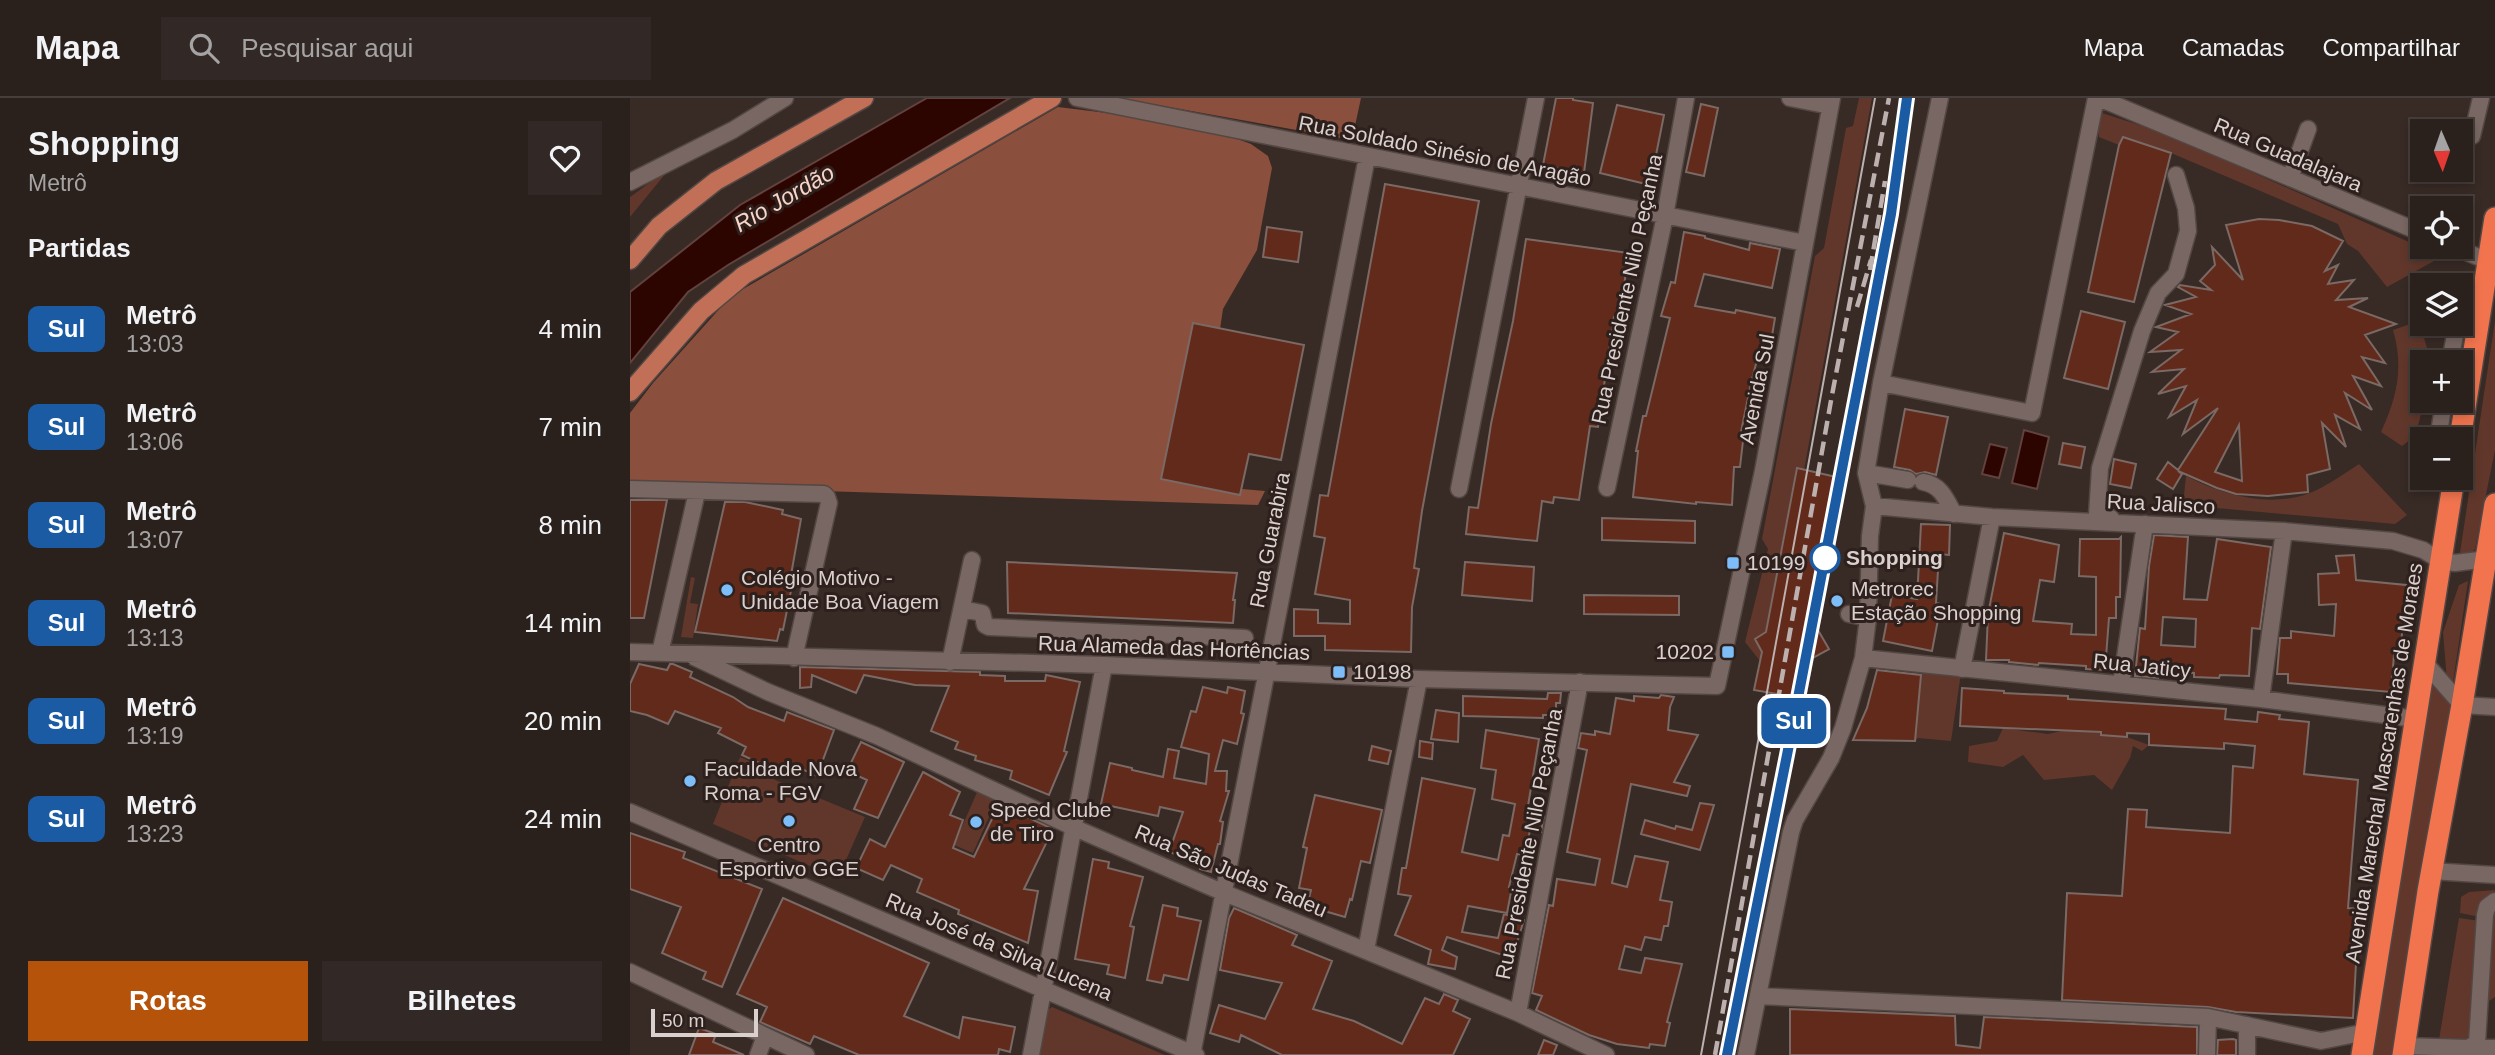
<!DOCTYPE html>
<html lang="pt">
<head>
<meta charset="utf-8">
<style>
	body { margin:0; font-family:Arial,sans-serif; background:#322825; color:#f1f3f6; height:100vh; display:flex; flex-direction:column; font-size:26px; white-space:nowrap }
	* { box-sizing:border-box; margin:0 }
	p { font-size:23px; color:#a5a3a3 }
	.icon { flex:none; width:38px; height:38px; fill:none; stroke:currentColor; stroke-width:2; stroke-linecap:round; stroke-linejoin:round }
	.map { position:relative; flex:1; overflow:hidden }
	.panel { display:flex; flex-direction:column; background:#2a201c; width:630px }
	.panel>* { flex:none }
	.badge { padding:0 14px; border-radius:10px; font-size:24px; line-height:46px }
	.needle { width:46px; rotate:178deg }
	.tools { position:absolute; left:1780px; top:21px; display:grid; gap:14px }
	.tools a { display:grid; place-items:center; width:63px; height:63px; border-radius:0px; background:#2a201c; box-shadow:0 4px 10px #0003,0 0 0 2px #463e3b; font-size:35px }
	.scale { position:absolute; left:21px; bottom:18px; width:107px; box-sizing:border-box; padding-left:7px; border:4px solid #dad0ce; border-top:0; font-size:19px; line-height:24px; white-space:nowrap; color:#dad0ce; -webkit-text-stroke:5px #2e201c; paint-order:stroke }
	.map>.badge { position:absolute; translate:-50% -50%; box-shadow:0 0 0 4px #fff }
	h2 { padding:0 28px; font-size:26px; line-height:63px }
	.round { display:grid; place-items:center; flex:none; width:74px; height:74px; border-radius:0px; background:#322825 }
	.headline { display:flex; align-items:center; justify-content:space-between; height:119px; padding:0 28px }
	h1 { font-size:33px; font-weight:700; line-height:52px }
	.button { display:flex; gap:14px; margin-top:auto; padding:14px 28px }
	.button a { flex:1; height:80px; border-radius:0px; background:#b45309; color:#fff; font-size:28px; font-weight:700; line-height:80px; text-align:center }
	.button a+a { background:#322825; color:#f1f3f6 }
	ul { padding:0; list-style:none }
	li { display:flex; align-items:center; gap:21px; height:98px; padding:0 28px }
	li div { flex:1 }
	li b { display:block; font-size:26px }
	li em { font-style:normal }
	li .badge { min-width:77px; font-weight:700; text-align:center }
	header { display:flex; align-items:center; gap:42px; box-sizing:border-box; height:98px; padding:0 35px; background:#2a201c; border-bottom:2px solid #463e3b }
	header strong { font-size:33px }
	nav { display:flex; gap:38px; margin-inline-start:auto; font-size:24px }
	.search { width:490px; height:63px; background:#322825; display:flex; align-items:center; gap:18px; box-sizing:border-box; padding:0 24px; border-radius:0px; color:#a5a3a3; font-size:26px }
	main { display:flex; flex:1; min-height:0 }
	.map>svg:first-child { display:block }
	.green { fill:#61372b }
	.forest { fill:#8b4f3d }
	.water { fill:#2d0500; stroke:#61423e; stroke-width:2 }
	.building { fill:#622a1a; stroke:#7a6964; stroke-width:2; fill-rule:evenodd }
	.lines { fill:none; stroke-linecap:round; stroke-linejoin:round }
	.minor-casing { stroke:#534744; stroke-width:19 }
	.major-casing { stroke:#534744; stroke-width:21 }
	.highway-casing { stroke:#534744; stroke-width:24 }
	.minor { stroke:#786762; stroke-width:16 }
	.major { stroke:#c16f56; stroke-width:18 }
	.highway { stroke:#f1744e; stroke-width:21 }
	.tram { stroke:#bcb1af; stroke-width:2 }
	.rail { stroke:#bcb1af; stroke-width:4.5; stroke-dasharray:14 7; stroke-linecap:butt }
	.line-casing { stroke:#fff; stroke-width:16 }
	.line { stroke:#1a5ba3; stroke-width:10 }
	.stop-dot { fill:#fff; stroke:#1a5ba3; stroke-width:3.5 }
	.poi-dot { fill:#7dbef9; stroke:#2e201c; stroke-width:2.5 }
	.labels { text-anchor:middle; stroke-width:6; stroke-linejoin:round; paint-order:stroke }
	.street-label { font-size:21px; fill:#dad0ce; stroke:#2e201c }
	.stop-label { font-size:21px; font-weight:bold; fill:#dad0ce; stroke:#2e201c; text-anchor:start }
	.poi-label { font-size:21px; fill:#dad0ce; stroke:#2e201c; text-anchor:start }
	.water-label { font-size:23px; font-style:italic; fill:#fad4c8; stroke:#2e201c }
</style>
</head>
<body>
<header>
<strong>Mapa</strong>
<div class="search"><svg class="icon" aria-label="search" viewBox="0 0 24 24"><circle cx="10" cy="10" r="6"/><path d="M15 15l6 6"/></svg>Pesquisar aqui</div>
<nav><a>Mapa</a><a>Camadas</a><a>Compartilhar</a></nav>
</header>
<main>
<section class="panel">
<div class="headline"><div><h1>Shopping</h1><p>Metrô</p></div><a class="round"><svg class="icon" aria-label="heart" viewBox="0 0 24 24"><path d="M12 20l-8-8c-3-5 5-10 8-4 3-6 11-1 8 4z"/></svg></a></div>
<h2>Partidas</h2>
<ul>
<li><span class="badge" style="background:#1a5ba3;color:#fff">Sul</span><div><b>Metrô</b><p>13:03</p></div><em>4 min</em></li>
<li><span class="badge" style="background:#1a5ba3;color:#fff">Sul</span><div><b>Metrô</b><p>13:06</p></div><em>7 min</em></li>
<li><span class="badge" style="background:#1a5ba3;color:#fff">Sul</span><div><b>Metrô</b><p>13:07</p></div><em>8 min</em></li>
<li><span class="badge" style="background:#1a5ba3;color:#fff">Sul</span><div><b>Metrô</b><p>13:13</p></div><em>14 min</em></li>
<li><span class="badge" style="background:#1a5ba3;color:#fff">Sul</span><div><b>Metrô</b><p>13:19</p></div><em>20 min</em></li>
<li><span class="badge" style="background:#1a5ba3;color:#fff">Sul</span><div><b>Metrô</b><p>13:23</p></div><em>24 min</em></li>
</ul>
<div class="button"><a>Rotas</a><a>Bilhetes</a></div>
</section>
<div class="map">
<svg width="1865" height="957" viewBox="0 0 1865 957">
	<rect width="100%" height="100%" fill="#382a25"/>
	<path class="green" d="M1229,0H1242L1174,372L1166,371L1130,563L1115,544L1138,451L1132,441L1185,158L1194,150L1216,30L1223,28Z
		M1472,15L1534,35L1806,156L1804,163L1757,189L1728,153L1717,146L1708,126L1541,55L1493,40L1489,47L1469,39L1466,21Z
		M36,75L0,119V99C12,91 22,81 36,75Z
		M1789,223L1797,250V264H1792C1792,289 1798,333 1772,348L1751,334C1767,299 1774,270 1763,232Z
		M1865,223V352L1845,451L1828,468Z
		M1729,366L1777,417L1765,426L1553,407L1556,378C1592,396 1636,410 1677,396C1696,389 1712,377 1729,366Z
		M61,479L65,480L60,505L68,506L63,540L51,539Z
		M1838,483L1823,584L1817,583L1813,534L1829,487Z
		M1292,572L1331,575L1321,643L1288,640L1285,643Z
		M1803,585L1824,609L1769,957H1742L1770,771Z
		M1373,630L1418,636L1436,632L1456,633L1497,639L1519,647L1512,653L1503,648L1500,660L1482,692L1464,677L1414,682L1393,657L1373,669L1338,664L1339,648L1367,643Z
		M110,659L144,674L143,681L235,719L208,780L83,726Z
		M348,692L367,701L343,755L324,747Z
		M1865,792L1850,819L1830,815L1831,799L1839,794Z
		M1865,808V899L1859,903L1857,901L1859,833Z
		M1829,820L1850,823L1846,942L1808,948Z
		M422,909L535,957H407L416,913Z"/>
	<path class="forest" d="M489,0H731L722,42Z
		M428,9L526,21L602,39L621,46L638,58L642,70L627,152L593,211L567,387L635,393L628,407L161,392L0,383V315L23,285L101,198Z"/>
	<path class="water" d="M297,0H380L98,167L58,194L0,265V194L110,107Z
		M1394,332L1419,339L1407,391L1382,385Z
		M1360,346L1377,350L1369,380L1352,376Z"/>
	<path class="building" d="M926,0H943V2L963,5L954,75L913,67Z
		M1071,6L1088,10L1074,78L1056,74Z
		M987,7L1034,17L1020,87L970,75Z
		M1493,39L1541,55L1504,204L1458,194L1489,47Z
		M755,86L849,103L792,413L784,470L789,471L782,509L781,554L695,552V538H664V511L688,512V525L720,526V502L685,496L695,440L684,438L690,397L698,398Z
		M1629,121L1649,122L1682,128L1713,143L1695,173L1708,167L1698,186L1724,182L1706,202L1738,200L1719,209L1766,226L1735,237L1755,265L1732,259L1751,288L1723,278L1742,312L1715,295L1730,331L1705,317L1716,349L1692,325L1700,371L1677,377L1678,394L1638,398L1606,396L1587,390L1548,373L1552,376L1543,391L1527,381L1538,364L1548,372L1588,310L1553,336L1567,302L1539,319L1556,288L1528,296L1554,271L1522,274L1551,252L1520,254L1548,234L1526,229L1561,216L1535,207L1566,199L1548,189L1550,187L1581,192L1570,183L1585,167L1582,149L1613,182L1596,127ZM1609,327L1612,383L1585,374Z
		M637,129L672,134L668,164L633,159Z
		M1054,134L1075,138V140L1119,152L1120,145L1150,151L1142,190L1074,176L1065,208L1105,215L1106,212L1145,220L1141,244L1132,243L1121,285L1111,334H1114L1110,369H1104L1102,407L1066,404V406L1003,399L1008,353H1006L1013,318H1016L1040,220L1031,218L1041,184L1045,185Z
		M896,141L999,155L989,220L984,219L968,329L960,328L949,402L924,399L923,405L912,403L907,443L836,436L839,409L848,410L861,326L883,223Z
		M1451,213L1495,224L1478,291L1434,280Z
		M563,225L674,247L651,362L619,356L610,397L531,381Z
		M1275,311L1318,319L1306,377L1295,374L1286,376L1280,372L1264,369Z
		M1433,345L1455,349L1451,370L1429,366Z
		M1484,361L1506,366L1501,390L1480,386Z
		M1167,370L1215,381L1188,532L1199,551L1183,560L1175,601L1124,592L1132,554L1125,541L1136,534Z
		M0,402H37L14,520H0Z
		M95,404H115L153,412L152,416L171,421L161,477L164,478L153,532L150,531L147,543L65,534Z
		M972,420L1065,423V445L972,442Z
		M1291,426L1320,427L1319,457L1309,456L1306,505L1311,506L1302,553L1253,543L1262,497L1287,501Z
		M1374,435L1429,447L1424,484L1410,482L1403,523L1442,526L1441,536L1466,537V479L1449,478L1450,441H1489L1491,439L1490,499H1486V520H1479L1475,572L1456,571V568L1409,565L1408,567L1379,564V562H1356L1358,516Z
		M1524,437L1558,439L1554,501L1577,502L1587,441L1641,449L1630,531L1622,530L1619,578L1590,577L1589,580L1564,579V575L1529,573L1528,580L1505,578L1510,530L1515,531L1519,468ZM1533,519L1566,521L1565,549L1531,547Z
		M1724,457L1726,482L1786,488L1782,525L1773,524L1770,558L1764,557L1761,594L1658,585V576H1647L1650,540H1661V533L1704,538L1706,506L1689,507L1688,476L1709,475L1706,458Z
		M377,464L607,475L603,502H605L603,525L378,515Z
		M835,464L904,469L902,503L832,497Z
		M954,497L1049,498V517L954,516Z
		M9,566L37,572L40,566H43L62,574L60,579L103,599L118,609L154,623L157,614L204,632L187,678L161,666L156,677L112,657L116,649L88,635L91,630L45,613L38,626L17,617L0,613V586Z
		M170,569L350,574V577L375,578V583H415L416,577L450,584L434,653L437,654L419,697L380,681L382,673L345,662L346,658L325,651L328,644L301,633L319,588L285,587L234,577L226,595L182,577L181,589L170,590Z
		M1247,572L1291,577L1285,643L1223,642L1237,610Z
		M573,589L597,595L598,589L615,593L611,615L614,616L607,646L593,642L585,673H597L596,693H599L590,723L593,724L590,746H588L581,774L570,771L571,765L539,754L553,714L530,709L528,718L471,706L480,665L502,670V672L533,679L538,651L549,653L544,680L576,686L579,656L551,649L561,613L566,614Z
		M1332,590L1374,593V595L1438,598V601L1596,611L1595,621L1627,624L1628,614L1650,617L1649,621L1679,624L1674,676L1728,682L1718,810L1729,811L1723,920L1606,914L1578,909L1432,902L1437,795L1492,798L1498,711L1517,712L1516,729L1600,735L1603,668L1623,670L1625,648L1594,645V651L1519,647V636L1497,635V639L1471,637V634L1330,628Z
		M918,595H931L930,605H926V617H913V620L833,618V598L917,601Z
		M1031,597L1044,599L1040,609L1038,632L1068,637L1044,684L1060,688L1057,698L1001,686L982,785L997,789L1005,758L1038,764L1030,802L1042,804L1038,828H1034L1031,842L1015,839L1011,852L995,848L989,871L1011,875L1015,860L1052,866L1037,924L1040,925L1035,948L1020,946L1019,950L987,946L959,937L906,912L912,898L902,895L919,807L923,808L927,781L965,787L970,761L937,754L957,652L948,650L951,635L965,637V633L980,636L986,600L1004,603V598L1029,600Z
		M806,612L829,615L828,644L801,641Z
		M856,632L909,641L897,714L914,718L911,734L900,731L896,757L887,756L879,789H882L877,815L838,808L832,834L868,840L874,816L894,822L882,860L817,839L812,852L827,859L825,871L798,866L801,852L765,837L781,798L768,796L772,770H776L792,680L845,691L832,754L868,762L873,737L879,738L885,706L862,701L866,672L851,670Z
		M790,643L803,645L802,661L789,659Z
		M231,644L274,664L248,720L224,711L237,682L217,673Z
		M742,648L761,653L758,666L739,662Z
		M293,674L330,694L320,717L333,722L323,750L344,759L369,706L423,731L394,791L408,793L398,845L328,816L329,812L287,794L292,781L261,767L253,782L226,770L240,741L255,749Z
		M685,697L752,712L740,765L731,763L722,802L720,801L715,819L677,808L681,792L669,790L677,750L673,749Z
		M1070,705L1084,707L1070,752L1011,736L1015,722L1045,731L1046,728L1062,732Z
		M0,735L55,754L53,760L132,791L92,889L73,881L76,874L32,855L51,809L0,791Z
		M463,761L479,764L478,770L513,779L500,828L504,829L495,880L477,876L479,867L445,861Z
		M153,800L299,865L274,918L329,940L333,919L385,929L380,954L369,951L368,957H229L184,938L180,946L130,924L137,909L107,896Z
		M533,807L548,810L547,818L571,823L558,882L534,877L532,885L517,882Z
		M604,810L667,837L662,847L702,863L683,911L724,923L772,946L795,900L809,906L814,896L828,902L823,913L840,921L823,957H652L611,937L609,944L580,935L589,907L635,921L652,885L590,872L599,820Z
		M1160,911L1325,918L1326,947L1350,950L1354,919L1567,929V957H1160Z
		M69,930L86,936L83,944L114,957H59Z
		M1603,941L1606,942V957H1587L1588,942Z
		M914,942L927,947L923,957H908Z"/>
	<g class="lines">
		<g class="minor-casing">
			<path id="minor" d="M447,0L1175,145
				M1160,0L1200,8
				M1469,0L1792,135
				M1842,38L1851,0
				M1660,80L1678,31
				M0,84L103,32L155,0
				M1824,149L1858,163
				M1820,264L1827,226
				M1251,285L1402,315L1466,0
				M1808,341L1814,303
				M1236,375L1278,382
				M1293,384C1311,387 1316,401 1324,416
				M977,390L1035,118L1056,0
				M0,391L194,396L197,399L199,405L164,560
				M829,391L906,0
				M1244,408L1362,419L1654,433L1763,443L1793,452L1811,463L1825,465L1865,460
				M1481,420L1467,417L1470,370L1512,233L1528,195L1546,176L1558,133L1556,110L1546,77
				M332,511L352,515L355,527L359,529L615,540
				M1219,516L1238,520
				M0,554L474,567L789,581L1087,588L1133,373L1202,0
				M30,555L67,394
				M64,559L138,594L247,638L445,730L592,794L888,915L976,957
				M1233,560L1631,601L1786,621
				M320,564L342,462
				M1795,565L1832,607L1865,609
				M1332,571L1362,419
				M1491,586L1515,426
				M1631,601L1654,433
				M0,714L566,957
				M1801,773L1865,777
				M736,852L789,581
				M0,874L176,957
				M1128,898L1578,919
				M888,915L950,584
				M1775,948L1838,950L1847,945L1855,817L1857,809L1865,803
				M1838,950H1865
				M128,957L135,938
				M401,957L474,567
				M562,957L737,59
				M1116,957L1161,734L1165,722L1201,660L1213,630L1233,560L1238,520L1240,438L1244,408L1236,375L1251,285L1310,0
				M1577,957L1578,919L1691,943L1736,934
				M1617,957V927"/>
		</g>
		<g class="major-casing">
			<path id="major" d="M0,162L29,128L86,83L234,0
				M0,294L71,213L114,177L422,0"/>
		</g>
		<g class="highway-casing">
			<path id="highway" d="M1830,341L1865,120
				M1732,957L1824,380
				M1773,957L1798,793L1832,607L1865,406"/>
		</g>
		<use href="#minor" class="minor"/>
		<use href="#major" class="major"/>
		<use href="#highway" class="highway"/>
		<path class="tram" d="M1071,957L1245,0"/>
		<path class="rail" d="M1240,172L1255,83
			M1227,209L1241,162
			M1085,957L1202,297L1259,0
			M1097,957L1157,657L1260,116L1277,0"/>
	</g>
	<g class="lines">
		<g class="line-casing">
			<path id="line" d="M1097,957L1157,657L1261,116L1277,0"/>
		</g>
		<use href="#line" class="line"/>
	</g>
	<circle class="stop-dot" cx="1195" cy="460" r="14"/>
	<g class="poi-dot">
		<rect x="1096" y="458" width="14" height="14" rx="3.5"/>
		<circle cx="97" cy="492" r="7"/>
		<circle cx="1207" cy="503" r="7"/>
		<rect x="1091" y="547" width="14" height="14" rx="3.5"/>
		<rect x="702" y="567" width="14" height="14" rx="3.5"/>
		<circle cx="60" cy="683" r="7"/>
		<circle cx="159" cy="723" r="7"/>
		<circle cx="346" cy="724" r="7"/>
	</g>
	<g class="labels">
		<g class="street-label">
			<text transform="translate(815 53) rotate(11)" y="7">Rua Soldado Sinésio de Aragão</text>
			<text transform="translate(1658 57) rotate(23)" y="7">Rua Guadalajara</text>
			<text transform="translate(997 191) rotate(-78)" y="7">Rua Presidente Nilo Peçanha</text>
			<text transform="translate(1127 291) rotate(-79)" y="7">Avenida Sul</text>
			<text transform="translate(1531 406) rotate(3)" y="7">Rua Jalisco</text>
			<text transform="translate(640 442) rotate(-79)" y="7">Rua Guarabira</text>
			<text transform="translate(544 550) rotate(2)" y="7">Rua Alameda das Hortências</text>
			<text transform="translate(1512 568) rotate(6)" y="7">Rua Jaticy</text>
			<text transform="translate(1754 665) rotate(-81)" y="7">Avenida Marechal Mascarenhas de Moraes</text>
			<text transform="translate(899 746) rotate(-79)" y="7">Rua Presidente Nilo Peçanha</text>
			<text transform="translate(601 773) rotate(23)" y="7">Rua São Judas Tadeu</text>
			<text transform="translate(369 849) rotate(23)" y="7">Rua José da Silva Lucena</text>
		</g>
		<g class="stop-label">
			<text x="1216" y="467">Shopping</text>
		</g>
		<g class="poi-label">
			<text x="1117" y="472">10199</text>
			<text x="111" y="487">Colégio Motivo -<tspan x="111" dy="24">Unidade Boa Viagem</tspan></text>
			<text x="1221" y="498">Metrorec<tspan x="1221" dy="24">Estação Shopping</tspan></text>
			<text x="1084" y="561" text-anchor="end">10202</text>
			<text x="723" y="581">10198</text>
			<text x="74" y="678">Faculdade Nova<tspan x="74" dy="24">Roma - FGV</tspan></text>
			<text x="360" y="719">Speed Clube<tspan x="360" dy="24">de Tiro</tspan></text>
			<text x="159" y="754" text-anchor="middle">Centro<tspan x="159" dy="24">Esportivo GGE</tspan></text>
		</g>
		<g class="water-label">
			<text transform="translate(154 100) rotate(-30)" y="8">Rio Jordão</text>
		</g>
	</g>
</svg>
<div class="tools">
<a><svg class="needle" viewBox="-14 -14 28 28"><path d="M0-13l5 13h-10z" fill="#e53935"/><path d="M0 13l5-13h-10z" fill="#a5a3a3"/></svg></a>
<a><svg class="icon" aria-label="locate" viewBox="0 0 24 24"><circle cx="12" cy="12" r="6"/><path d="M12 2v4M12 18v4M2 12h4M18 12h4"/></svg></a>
<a><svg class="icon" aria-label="layers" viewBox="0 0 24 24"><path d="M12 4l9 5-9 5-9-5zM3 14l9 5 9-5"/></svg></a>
<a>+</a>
<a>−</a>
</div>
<div class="scale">50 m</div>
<b class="badge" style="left:1164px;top:623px;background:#1a5ba3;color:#fff">Sul</b>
</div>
</main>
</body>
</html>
